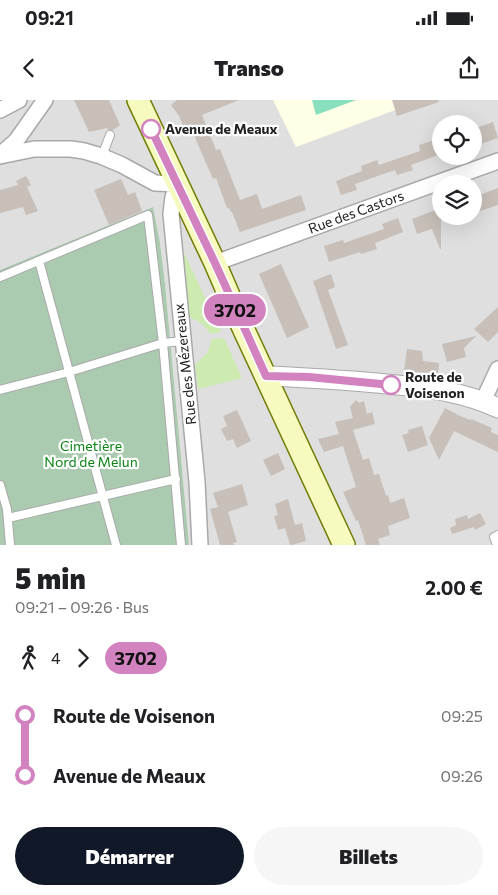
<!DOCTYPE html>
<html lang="fr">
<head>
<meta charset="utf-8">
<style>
	body { margin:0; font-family:Commissioner,sans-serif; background:#f6f6f6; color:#202124; height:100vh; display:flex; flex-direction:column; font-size:19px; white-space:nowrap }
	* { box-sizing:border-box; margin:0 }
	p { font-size:16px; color:#757577 }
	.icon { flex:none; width:28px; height:28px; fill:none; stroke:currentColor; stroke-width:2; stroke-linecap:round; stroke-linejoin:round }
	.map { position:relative; height:445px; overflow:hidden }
	.side { display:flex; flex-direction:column; background:#fff; flex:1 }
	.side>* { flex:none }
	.badge { padding:0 10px; border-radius:16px; font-size:18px; line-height:32px }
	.tools { position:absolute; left:432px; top:15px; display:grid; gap:10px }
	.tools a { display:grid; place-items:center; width:50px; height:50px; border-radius:50%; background:#fff; box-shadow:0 5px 20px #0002; font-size:25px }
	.map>.badge { position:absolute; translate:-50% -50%; box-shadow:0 0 0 2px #fff }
	.legs { display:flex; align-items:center; gap:8px; height:55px; padding:0 15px; font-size:16px }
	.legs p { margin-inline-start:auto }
	.summary { display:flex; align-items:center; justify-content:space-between; height:85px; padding:0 15px }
	h1 { font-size:28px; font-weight:800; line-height:38px }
	.primary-button { display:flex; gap:10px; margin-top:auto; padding:10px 15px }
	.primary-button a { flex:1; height:58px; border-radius:30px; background:#111827; color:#fff; font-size:20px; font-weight:800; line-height:58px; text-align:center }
	.primary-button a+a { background:#f6f6f6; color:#202124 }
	ul { padding:0 15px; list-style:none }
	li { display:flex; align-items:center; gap:18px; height:60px; font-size:19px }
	li i { display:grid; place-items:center; width:8px; height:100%; margin:0 6px; background:currentColor }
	li i::after { content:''; width:12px; height:12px; margin:-6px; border:4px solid; border-radius:50%; background:#fff }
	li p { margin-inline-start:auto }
	li:first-child i { background:linear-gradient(#0000 50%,currentColor 0) }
	li:last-child i { background:linear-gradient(currentColor 50%,#0000 0) }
	.status { display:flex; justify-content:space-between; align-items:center; height:35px; padding:0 25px; background:#fff; direction:ltr }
	.status svg { height:14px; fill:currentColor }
	header { display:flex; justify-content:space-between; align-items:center; height:65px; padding:0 15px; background:#fff; font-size:22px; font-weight:800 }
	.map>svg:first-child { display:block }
	.residential { fill:#e0dfdf; fill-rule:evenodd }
	.education { fill:#ffffe5 }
	.grass { fill:#cdebb0 }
	.cemetery { fill:#aacbaf }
	.pitch { fill:#88e0be }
	.building { fill:#c7bfb8 }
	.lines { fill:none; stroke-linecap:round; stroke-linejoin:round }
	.service-casing { stroke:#a9a9a9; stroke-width:10 }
	.minor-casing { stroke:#a9a9a9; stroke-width:18 }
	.tertiary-casing { stroke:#a9a9a9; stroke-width:21 }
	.secondary-casing { stroke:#707d05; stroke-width:24 }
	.service { stroke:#fff; stroke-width:8 }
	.minor { stroke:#fff; stroke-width:15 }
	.tertiary { stroke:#fff; stroke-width:19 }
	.secondary { stroke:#f7fabf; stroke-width:21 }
	.line-1-casing { stroke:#fff; stroke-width:11 }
	.line-1 { stroke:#d282be; stroke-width:8 }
	.stop-1-dot { fill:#fff; stroke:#d282be; stroke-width:2.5 }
	.labels { text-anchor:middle; stroke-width:4.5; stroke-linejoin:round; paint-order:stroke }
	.stop-label { font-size:14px; font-weight:bold; fill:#222; stroke:#fff; text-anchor:start }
	.street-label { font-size:14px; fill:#222; stroke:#fff }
	.park-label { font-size:14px; fill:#0c8416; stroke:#fff }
</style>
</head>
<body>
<div class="status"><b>09:21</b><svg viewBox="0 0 49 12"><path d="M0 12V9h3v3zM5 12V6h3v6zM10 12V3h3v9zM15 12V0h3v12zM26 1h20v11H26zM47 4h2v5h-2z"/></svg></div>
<header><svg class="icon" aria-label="back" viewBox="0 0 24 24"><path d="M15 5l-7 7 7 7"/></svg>Transo<svg class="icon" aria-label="share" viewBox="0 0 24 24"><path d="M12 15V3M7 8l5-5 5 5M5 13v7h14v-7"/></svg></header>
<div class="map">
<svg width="498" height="445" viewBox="0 0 498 445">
	<rect width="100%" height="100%" fill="#f2efe9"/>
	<path class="residential" d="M0,0H498V445H189L165,184L160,143L153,108L0,170ZM441,24H474V56H441ZM441,84H474V116H441Z"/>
	<path class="education" d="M273,0H422L296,47Z"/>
	<path class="grass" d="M181,146L221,232L211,234C204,225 199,220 188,217Z
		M224,238L242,278L198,289L195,265L208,252L212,239Z"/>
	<path class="cemetery" d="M153,107L160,143L165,184L189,445H0V170Z"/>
	<path class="pitch" d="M312,0H356L316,15Z"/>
	<path class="building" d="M74,0H109L120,25L113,30H108L107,28L89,32Z
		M177,0H239L202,15L216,50L220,49L240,100L257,94L262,109L301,95L306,110L240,132L232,112H231L229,108H227L216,78L213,79L190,26L184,28L179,16L171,5Z
		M392,0H438L439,2L397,16Z
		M493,22L498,38L481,44L476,28Z
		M435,40L436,45L441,43V54L411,65L413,70L397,75L395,70L355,84L357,90L341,95L336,81L362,71L361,66L377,60L379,65L420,51L419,45Z
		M26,76L31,85L27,87L38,111L26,115L23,107L0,113V90L18,85L16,81Z
		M121,79L128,95L135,92L142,111L109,125L94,90Z
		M498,88V105L474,113V97Z
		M441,108V149H440L432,129L417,134L412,119Z
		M398,118L403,132L375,143L377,149L361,154L360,152L329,162L324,146L343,140L344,143L384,129L382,124Z
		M281,164L309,227L287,238L259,174Z
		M331,174L335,187L328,190L348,245L336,249L313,181Z
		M498,207V232L488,242L474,229Z
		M476,236L464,248L466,257L447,262L442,244Z
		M407,249L422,251L423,261L439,263L438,274L404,271Z
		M356,300L359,303L364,301L367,314L372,312L375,324L353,330L363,360L369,358L374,375L379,374L386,396L388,395L390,403L404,398L410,418L388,426L390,435L378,439L380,445H366L358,420L356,421L343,392L356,387L343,346L324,352L318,339L339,334L335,322L353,318L350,307Z
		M445,308L458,315L470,320L471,319L492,328L491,332L498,335V352L454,331L439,360L429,338Z
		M237,310L251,341L237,348L233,339L227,341L221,329L227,326L223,316Z
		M422,326L428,345L408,352L402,335L409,333L408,330Z
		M278,353L285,369L271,376L263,360Z
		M242,384L248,405L228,412L237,442L233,443L234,445H220L210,409L218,407L213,393Z
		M288,399L295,425L302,423L306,441L292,445H290L285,428L278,430L274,416L278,415L275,404Z
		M480,413L486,424L475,430L474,427L452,434L450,428L456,425L455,419L467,415L468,419Z"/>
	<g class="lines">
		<g class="service-casing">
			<path id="service" d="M102,56L110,35
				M39,161L116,445
				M0,177L148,115L163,243L181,445
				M0,290L69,272L163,243L183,241
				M0,385L7,409L10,445
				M8,418L176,379
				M497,445L494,437L498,435"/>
		</g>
		<g class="minor-casing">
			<path id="minor" d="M0,10L19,0
				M0,55L16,41L45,0
				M0,56L34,49H71L84,51L101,56L122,65L155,83L178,84L173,97L171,114L197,382L200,445
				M215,163L498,61
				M483,301L498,269"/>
		</g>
		<g class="tertiary-casing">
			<path id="tertiary" d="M266,276C303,277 340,280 378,283C422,288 457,289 498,308"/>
		</g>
		<g class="secondary-casing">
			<path id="secondary" d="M138,0L215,163L243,228L344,445"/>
		</g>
		<use href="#service" class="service"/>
		<use href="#minor" class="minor"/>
		<use href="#tertiary" class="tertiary"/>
		<use href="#secondary" class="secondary"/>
	</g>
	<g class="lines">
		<g class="line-1-casing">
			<path id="line-1" d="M151,29L215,163L266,276L309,277L391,285"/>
		</g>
		<use href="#line-1" class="line-1"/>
	</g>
	<g class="stop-1-dot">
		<circle cx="151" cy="29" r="9"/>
		<circle cx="391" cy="285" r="9"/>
	</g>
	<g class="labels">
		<g class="stop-label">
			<text x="165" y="34">Avenue de Meaux</text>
			<text x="405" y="282">Route de<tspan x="405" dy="16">Voisenon</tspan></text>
		</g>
		<g class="street-label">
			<text transform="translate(356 112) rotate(-20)" y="5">Rue des Castors</text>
			<text transform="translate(185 264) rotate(-96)" y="5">Rue des Mézereaux</text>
		</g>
		<g class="park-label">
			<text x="91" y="351">Cimetière<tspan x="91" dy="16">Nord de Melun</tspan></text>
		</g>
	</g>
</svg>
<div class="tools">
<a><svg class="icon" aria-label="locate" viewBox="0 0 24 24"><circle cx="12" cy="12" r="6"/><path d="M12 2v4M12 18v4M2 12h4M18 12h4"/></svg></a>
<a><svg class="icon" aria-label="layers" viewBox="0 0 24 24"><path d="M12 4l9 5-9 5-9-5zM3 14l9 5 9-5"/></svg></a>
</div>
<b class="badge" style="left:235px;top:210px;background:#d282be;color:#111">3702</b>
</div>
<section class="side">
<div class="summary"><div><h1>5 min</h1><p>09:21 – 09:26 · Bus</p></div><b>2.00 €</b></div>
<div class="legs"><svg class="icon" aria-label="walk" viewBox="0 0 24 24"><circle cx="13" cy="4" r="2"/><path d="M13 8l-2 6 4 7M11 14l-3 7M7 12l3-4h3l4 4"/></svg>4<svg class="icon" aria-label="forward" viewBox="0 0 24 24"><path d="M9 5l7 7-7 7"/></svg><b class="badge" style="background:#d282be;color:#111">3702</b></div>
<ul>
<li><i style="color:#d282be"></i><b>Route de Voisenon</b><p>09:25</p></li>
<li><i style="color:#d282be"></i><b>Avenue de Meaux</b><p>09:26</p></li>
</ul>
<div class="primary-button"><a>Démarrer</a><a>Billets</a></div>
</section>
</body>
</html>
